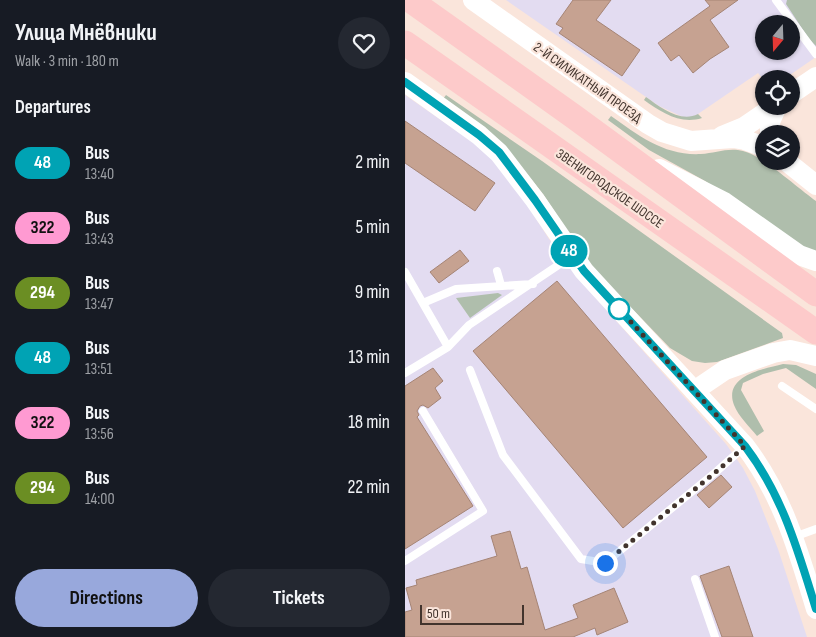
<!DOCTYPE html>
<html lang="en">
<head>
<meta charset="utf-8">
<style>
	body { margin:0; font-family:"Sofia Sans Condensed",sans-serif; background:#242831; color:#f1f3f6; height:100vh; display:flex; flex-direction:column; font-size:19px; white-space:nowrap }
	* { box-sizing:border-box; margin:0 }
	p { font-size:16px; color:#9ea1a6 }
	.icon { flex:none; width:28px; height:28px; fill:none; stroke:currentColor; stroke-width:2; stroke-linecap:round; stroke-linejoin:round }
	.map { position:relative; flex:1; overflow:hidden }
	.drawer { display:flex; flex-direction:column; background:#171b24; width:405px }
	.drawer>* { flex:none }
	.badge { padding:0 10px; border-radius:16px; font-size:18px; line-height:32px }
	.needle { width:32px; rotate:199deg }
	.buttons { position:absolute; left:350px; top:15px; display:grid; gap:10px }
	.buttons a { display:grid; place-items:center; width:45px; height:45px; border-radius:50%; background:#171b24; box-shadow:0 1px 4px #0004; font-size:25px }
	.scale { position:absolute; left:15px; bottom:12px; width:104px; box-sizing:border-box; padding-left:5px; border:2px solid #42342d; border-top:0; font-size:14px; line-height:18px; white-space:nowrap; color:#42342d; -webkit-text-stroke:4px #fae5db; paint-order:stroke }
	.you { position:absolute; width:25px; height:25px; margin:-12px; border:4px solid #fff; border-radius:50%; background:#1a73e8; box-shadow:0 0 0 8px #1a73e833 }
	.map>.badge { position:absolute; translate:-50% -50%; box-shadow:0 0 0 2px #fff }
	h2 { padding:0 15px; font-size:19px; line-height:45px }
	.round { display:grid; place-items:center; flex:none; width:52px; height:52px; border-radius:26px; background:#242831 }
	.head { display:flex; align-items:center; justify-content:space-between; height:85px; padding:0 15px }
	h1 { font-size:24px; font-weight:700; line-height:38px }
	.primary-button { display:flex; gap:10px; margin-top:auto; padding:10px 15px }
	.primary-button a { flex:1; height:58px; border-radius:30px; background:#98a8dc; color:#111; font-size:20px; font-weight:700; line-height:58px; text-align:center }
	.primary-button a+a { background:#242831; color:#f1f3f6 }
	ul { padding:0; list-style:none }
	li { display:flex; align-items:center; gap:15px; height:65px; padding:0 15px }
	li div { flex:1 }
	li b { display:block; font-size:19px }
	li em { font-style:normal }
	li .badge { min-width:55px; font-weight:700; text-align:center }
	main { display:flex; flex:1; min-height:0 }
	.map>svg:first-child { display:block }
	.industrial { fill:#e3dcf1; fill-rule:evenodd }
	.green { fill:#afbeac }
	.building { fill:#c6a291; stroke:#a58475 }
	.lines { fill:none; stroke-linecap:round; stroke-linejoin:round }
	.service { stroke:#fff; stroke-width:8 }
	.tertiary { stroke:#fff; stroke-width:20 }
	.primary { stroke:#fdcaca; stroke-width:25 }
	.line-casing { stroke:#fff; stroke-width:11 }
	.line { stroke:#00a3b4; stroke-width:8 }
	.walk { stroke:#42342d; stroke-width:5; stroke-dasharray:0 9 }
	.stop-dot { fill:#fff; stroke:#00a3b4; stroke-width:2.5 }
	.labels { text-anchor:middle; stroke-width:4.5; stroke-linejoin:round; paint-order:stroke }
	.street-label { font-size:14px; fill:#42342d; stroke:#fae5db }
</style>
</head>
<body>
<main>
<section class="drawer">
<div class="head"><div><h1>Улица Мнёвники</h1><p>Walk · 3 min · 180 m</p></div><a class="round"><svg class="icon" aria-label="heart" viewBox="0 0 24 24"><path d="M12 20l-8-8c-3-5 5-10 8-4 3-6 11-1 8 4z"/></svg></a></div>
<h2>Departures</h2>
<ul>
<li><span class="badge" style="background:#00a3b4;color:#fff">48</span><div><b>Bus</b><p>13:40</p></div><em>2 min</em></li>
<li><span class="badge" style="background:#ff9ad2;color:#111">322</span><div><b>Bus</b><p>13:43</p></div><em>5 min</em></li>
<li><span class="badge" style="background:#6b8e23;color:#fff">294</span><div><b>Bus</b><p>13:47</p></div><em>9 min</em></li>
<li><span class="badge" style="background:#00a3b4;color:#fff">48</span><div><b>Bus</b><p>13:51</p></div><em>13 min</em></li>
<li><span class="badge" style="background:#ff9ad2;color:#111">322</span><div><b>Bus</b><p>13:56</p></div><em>18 min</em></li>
<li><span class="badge" style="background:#6b8e23;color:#fff">294</span><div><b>Bus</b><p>14:00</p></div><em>22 min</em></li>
</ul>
<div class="primary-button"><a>Directions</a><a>Tickets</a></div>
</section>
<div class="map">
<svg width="411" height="637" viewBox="0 0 411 637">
	<rect width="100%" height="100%" fill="#fae5db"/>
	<path class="industrial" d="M101,0H411V57L379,79H359V80L353,73L293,114L287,117H278L254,106ZM359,24H386V51H359Z
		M0,95L75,147L103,175L144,239L172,277L321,444L338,468L350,491L373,549L402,637H0Z"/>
	<path class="green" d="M382,0H411V46L404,39L381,4Z
		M41,95L137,161L377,333L378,338L312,362L300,363L287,361L265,348L185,265L138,194L100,146L38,99Z
		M241,97C255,107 275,123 293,114L297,118C275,125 256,112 239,100Z
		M206,116C234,136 260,156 296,154C310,153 324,147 338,151C358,156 393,188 411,201V256L300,181L244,150L203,120Z
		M93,293L97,295L65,318L51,298Z
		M378,364L391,365L411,374V389L381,368L358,374L338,383L336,390L359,431L352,436C345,427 333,416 329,405C318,376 358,369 378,364Z"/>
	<path class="building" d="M168,0H206L191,20L235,50L217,76L154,33L158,28L151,24Z
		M300,0H333L305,20L324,47L305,59L288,73L274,55L266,61L253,43L305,6Z
		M0,121L90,183L70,211L0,163Z
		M55,250L64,261L34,283L25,272Z
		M152,281L302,457L218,528L68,351Z
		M28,368L38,381L30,388L36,398L23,408L18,405L15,406L12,411L14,415L12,417L68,506L0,549V386Z
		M316,475L327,487L304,508L292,495Z
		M105,531L116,569L122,567L140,630L173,618L168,605L209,588L223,622L192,635L190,628L168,637H0V612L7,610L1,588L12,585L11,580L92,556L86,536Z
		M324,566L348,637H317L295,576Z"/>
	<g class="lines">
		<path class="service" d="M371,0L411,54
			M92,271L96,285
			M0,272L43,347
			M18,303L51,289L128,284
			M65,370L98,455L176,559L200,563L312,471L340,446
			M0,373L43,347L64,325L167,256
			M377,386L411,409
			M389,537L411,529
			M0,561L78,511L18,411
			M290,579L310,637"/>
		<path class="tertiary" d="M68,0L243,124L257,132L286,141L328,138L340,140L359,147
			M0,82L74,135L94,153L130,200L179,271L340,446C378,496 393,550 411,609
			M386,94L411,77
			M365,134V122L372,106
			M317,136L339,127L370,106
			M381,161L411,185
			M254,169L319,202L394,255L411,261
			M289,391L320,370L368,353L385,350L411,356"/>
		<path class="primary" d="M5,0L168,116L411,294
			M0,43L411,332"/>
	</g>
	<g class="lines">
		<g class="line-casing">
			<path id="line" d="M0,82L74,135L94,152L130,200L179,271L340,446C378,496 393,551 411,609"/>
		</g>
		<use href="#line" class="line"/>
		<path class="walk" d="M200,563L312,471L340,446L214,309"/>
	</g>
	<circle class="stop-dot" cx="214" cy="309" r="10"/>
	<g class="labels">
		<g class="street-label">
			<text transform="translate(183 82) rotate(35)" y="5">2-Й СИЛИКАТНЫЙ ПРОЕЗД</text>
			<text transform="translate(205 188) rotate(35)" y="5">ЗВЕНИГОРОДСКОЕ ШОССЕ</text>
		</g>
	</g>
</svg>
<div class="buttons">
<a><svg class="needle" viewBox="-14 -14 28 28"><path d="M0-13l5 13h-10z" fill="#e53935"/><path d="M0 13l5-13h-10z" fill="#9ea1a6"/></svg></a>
<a><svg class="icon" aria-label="locate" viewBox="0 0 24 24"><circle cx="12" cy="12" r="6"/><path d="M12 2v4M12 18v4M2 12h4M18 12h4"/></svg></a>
<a><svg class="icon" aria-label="layers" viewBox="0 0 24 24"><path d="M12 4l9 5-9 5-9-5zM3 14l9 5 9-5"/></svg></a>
</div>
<div class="scale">50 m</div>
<div class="you" style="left:200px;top:563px"></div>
<b class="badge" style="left:164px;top:251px;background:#00a3b4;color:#fff">48</b>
</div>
</main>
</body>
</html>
